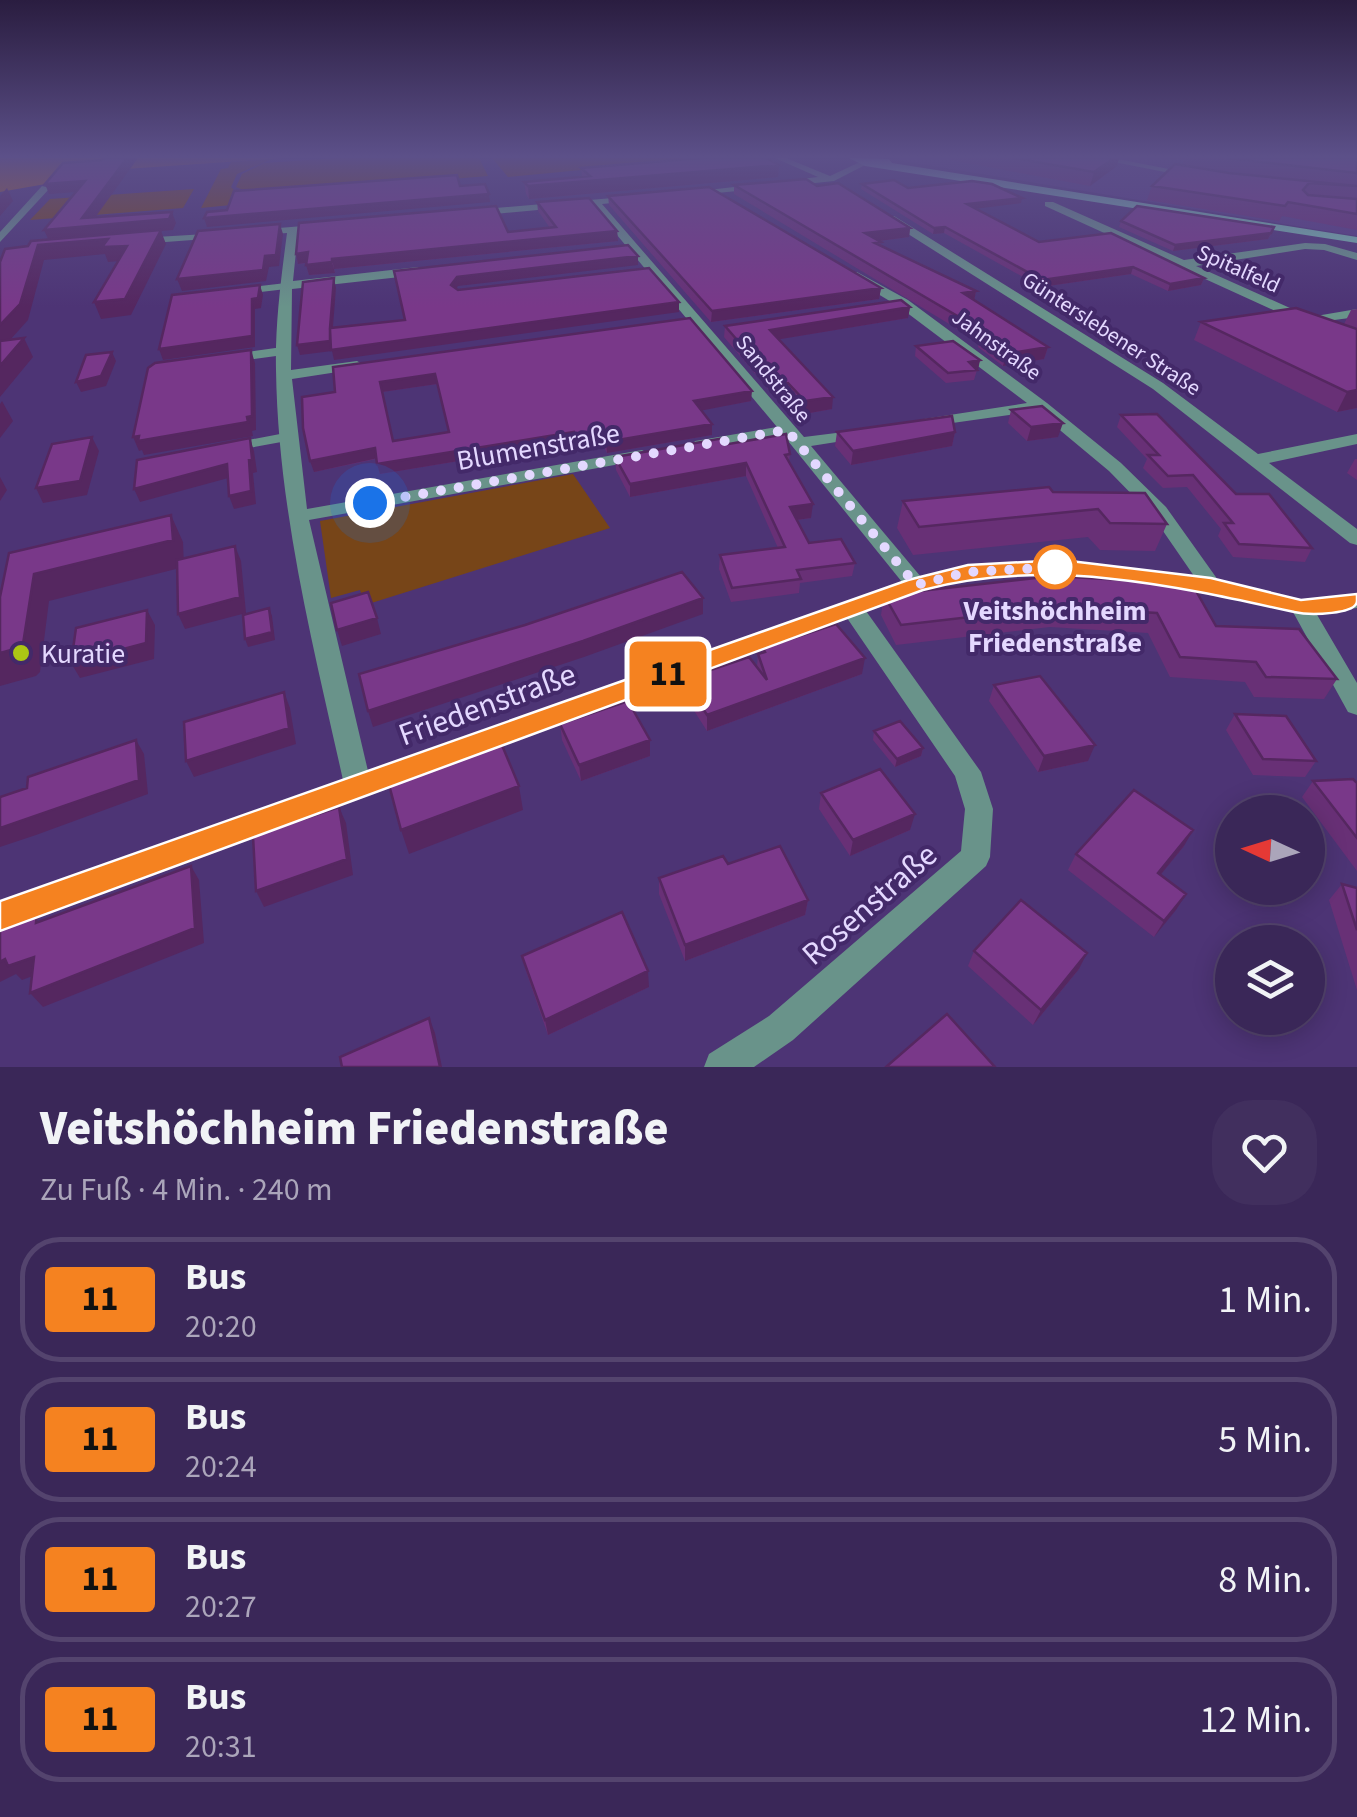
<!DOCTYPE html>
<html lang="de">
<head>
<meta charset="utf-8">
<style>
	body { margin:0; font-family:"Source Sans 3",sans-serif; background:#412f5e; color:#f1f3f6; height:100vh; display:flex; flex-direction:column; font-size:38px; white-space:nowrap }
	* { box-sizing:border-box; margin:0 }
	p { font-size:32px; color:#aba5ba }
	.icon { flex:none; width:55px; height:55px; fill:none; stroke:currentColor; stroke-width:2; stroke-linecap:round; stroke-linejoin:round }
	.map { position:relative; height:1067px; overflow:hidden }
	.details { display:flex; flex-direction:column; background:#3a2758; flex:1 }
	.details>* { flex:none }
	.badge { padding:0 20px; border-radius:8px; font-size:35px; line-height:65px }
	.needle { width:65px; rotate:274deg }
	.controls { position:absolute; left:1215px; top:795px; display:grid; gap:20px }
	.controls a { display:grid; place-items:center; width:110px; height:110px; border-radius:50%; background:#3a2758; box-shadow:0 5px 25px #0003,0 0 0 2px #54446e; font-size:50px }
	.you { position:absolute; width:50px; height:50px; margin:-25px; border:8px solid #fff; border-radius:50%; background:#1a73e8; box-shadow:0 0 0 15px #1a73e833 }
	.map>.badge { position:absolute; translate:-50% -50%; box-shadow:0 0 0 5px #fff }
	.round { display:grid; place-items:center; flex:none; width:105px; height:105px; border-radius:40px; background:#412f5e }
	.summary { display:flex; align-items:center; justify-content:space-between; height:170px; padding:0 40px }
	h1 { font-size:48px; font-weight:800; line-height:75px }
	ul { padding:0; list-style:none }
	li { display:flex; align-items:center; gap:30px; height:125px; margin:0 20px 15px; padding:0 20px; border:5px solid #54446e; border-radius:40px }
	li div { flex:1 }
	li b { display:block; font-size:38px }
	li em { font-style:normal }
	li .badge { min-width:110px; font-weight:700; text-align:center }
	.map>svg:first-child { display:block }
	.built { fill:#573b83 }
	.green { fill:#774518 }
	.forest { fill:#a36124 }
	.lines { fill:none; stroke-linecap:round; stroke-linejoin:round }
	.lane-far1 { stroke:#69938a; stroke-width:6 }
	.lane { stroke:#69938a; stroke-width:8 }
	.street { fill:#69938a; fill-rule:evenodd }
	.secondary { fill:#7abfb0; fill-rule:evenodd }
	.wall { fill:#683076; fill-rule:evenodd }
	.shaded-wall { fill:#552760 }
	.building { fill:#793889; stroke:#552760; stroke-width:2.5; fill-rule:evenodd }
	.line { fill:#f58220; stroke:#fff; stroke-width:2.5 }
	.walk { stroke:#e4d8ff; stroke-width:10; stroke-dasharray:0 18 }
	.stop-dot { fill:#fff; stroke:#f58220; stroke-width:5 }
	.poi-dot { fill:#abc614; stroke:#432969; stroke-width:4 }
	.labels { text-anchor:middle; stroke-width:8; stroke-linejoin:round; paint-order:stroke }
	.far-street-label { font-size:22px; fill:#e4d8ff; stroke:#432969 }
	.street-label { font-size:28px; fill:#e4d8ff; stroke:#432969 }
	.stop-label { font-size:28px; font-weight:bold; fill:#e4d8ff; stroke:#432969 }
	.poi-label { font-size:28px; fill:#e4d8ff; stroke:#432969; text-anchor:start }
	.near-street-label { font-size:32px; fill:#e4d8ff; stroke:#432969 }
</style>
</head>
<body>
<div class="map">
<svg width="1357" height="1067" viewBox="0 0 1357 1067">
	<rect width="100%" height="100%" fill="#4d3475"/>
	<path class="built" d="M899,158H1357V236L902,161Z"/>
	<path class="green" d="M338,158H479L488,176L255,195L236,187L242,174L264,163Z
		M492,158H707L508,177Z
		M272,159L237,174L231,187L237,193L231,205L201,208L221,169L228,168L231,162Z
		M194,189L183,208L30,220L50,199Z
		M573,474L610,528L365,605L360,590L331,598L320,521Z"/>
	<path class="forest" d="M0,158H283L67,173L57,182L0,192Z"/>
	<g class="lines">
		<path class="lane-far1" d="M252,290L286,286"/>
		<path class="lane" d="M240,357L283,351
			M243,445L286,437"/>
		<path class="street" d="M775,158H786L830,176L862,161L869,163L834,181L786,186L783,181L818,177Z
			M1094,158H1112L1200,175L1195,178Z
			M760,184L757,189L687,196L682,193Z
			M42,186L50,188L0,242V232Z
			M636,196L633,201L602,204L804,437L868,429V437L811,446L921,577L968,565L1062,560L1194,576L1152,515L1109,471L1037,411L924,427V419L930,418L1027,403L898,306L853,279V273L857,272L908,300L1047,403L1121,463L1166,507L1218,580L1301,600L1357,594V608L1316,613L1357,683V715L1348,712L1293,612C1191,587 1073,563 968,579C933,584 899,599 866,611L981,772L993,809L990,857L986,866L793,1040L754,1067H704L709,1054L769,1016L961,851L965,809L955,776L847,618L0,931V901L343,780C313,645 278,509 276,370C275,324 281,279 287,233L258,235L253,232L254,230L328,224V228L298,232L293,281L418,267L424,271L418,275L292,289L291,370L357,361L364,365L357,369L292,379L307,509L642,450L651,455L642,460L309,520L368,771L902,582L784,436L695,449L692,445L695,441L777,427L592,205L473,216L468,213L473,210Z
			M1045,202H1053L1184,260L1305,243L1325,244L1357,253V260L1324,250L1305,249L1196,266L1310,317L1357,309V317L1304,324L1045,206Z
			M886,216H894L1163,383L1258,454L1357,434V444L1269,463L1357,529V545L1350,543L1153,389L886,220Z
			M223,233L224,235L219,238L139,244L133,241L139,238Z"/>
		<path class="secondary" d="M849,158L889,159L892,163L1357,237V243L865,166Z"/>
	</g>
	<path class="wall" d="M951,158H1119L1117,166L1090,186L951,160Z
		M1158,158H1357V230L1282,216L1279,221L1147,200L1152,186L1182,165L1184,159ZM1201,168L1251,174L1314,182L1229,173Z
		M779,165L778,177L529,199L526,194L524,182L582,177L581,168Z
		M862,184L908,188L1021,203L976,208L1039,242L1204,278L1201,285L1168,291L1131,274L1041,287L944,233L933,234L861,189Z
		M734,185L817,186L910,228L909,237L879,241L881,242L880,246L976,291L974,300L1048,347L1044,359L1003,366L978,347L979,342L734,194Z
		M608,196L881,288L879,299L711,322L609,205Z
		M537,202L617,231L618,241L334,269L335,273L309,275L306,263L298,264L296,254L550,228L538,211Z
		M1121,221L1272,233L1268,239L1173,251L1119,227Z
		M910,307L908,318L779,339L832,409L804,414L787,395L775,397L724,337L725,326Z
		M1357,309V408L1337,412L1194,340L1201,322L1344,324L1351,310Z
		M690,318L751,401L701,410L712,424V435L607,453L604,447L578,451L574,442L380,474L376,459L314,472L335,392ZM437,384L449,432L393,441L382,392Z
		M916,346L980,360L974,380L946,383L915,356Z
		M1011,410L1058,437L1027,441L1008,423Z
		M1121,415L1312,548L1305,562L1233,557L1218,536L1221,529L1187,487L1163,488L1143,468L1147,459L1117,427Z
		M837,432H955L952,446L851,465L835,446Z
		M729,444L790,454L789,462L811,518L797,520L809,543L855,563L852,576L800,583L799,593L731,602L719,569L720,555L778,548L746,476L630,497L616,470L615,457Z
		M1355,459H1357V480L1347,473Z
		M1053,492L1167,524L1155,551L1100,550L1088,537L913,555L897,528L903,501Z
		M1053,576L1216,626L1337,679L1324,699L1254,697L1245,682L1170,677L1148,633L1050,627L896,645L881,615L884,595Z
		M763,648L862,674L707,731L684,695V679L757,667L758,654L762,653Z
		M994,685L1088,761L1038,772L989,701Z
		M1235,714L1316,761L1305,777L1253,775L1226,730Z
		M560,724L650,740V756L581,781L562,740Z
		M874,731L923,748L921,756L895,767L873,740Z
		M1313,781L1357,783V871L1302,797Z
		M821,793L910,830L850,856L819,809Z
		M1184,846L1160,875L1186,894L1154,937L1068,870L1076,854Z
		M659,878L808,900L805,915L685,961L659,894Z
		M1342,884L1357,888V990L1329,900Z
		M974,951L1079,969L1033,1025L968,966Z
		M522,956L649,987L548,1035L526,971Z"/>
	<path class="shaded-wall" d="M127,158H138L89,226L172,212L176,223L173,230L161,231L166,244L131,315L101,319L94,302L160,231L49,241L44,230L82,218Z
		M1114,158H1119L1117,166L1090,186L1094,172Z
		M779,165L778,177L529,199L528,186Z
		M85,181L89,191L49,194L45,184Z
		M7,188L13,201L0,216V196Z
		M489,194L490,202L207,227L204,218Z
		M1022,198L1021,203L966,210L967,204Z
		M280,224L283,234L279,266L269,267L266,281L182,291L177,279L265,256Z
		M945,227L944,233L933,234L934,228Z
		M1274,227L1268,239L1173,251L1175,245Z
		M910,228L909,237L864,243L865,233Z
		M617,231L618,241L334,269L332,259Z
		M108,239L127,246L133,260L108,262L105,254L44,260L28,320L2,349H0V325L38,245Z
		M308,252L311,262L298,264L296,254Z
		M638,256V265L458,286L452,295L451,285L457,277Z
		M332,262L335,273L309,275L306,265Z
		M1133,267L1131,274L1041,287L1042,280Z
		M334,278L336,288L332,339L330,328Z
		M1204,278L1201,285L1168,291L1170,284Z
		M260,285L263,295L261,308L255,309V347L163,360L159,349L252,299Z
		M881,288L879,299L711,322L712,311Z
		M976,291L974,301L963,293Z
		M679,302V312L334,360L332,351L300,355L297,345Z
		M910,307L908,318L769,341L770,330Z
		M24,338L33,357L0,397V366Z
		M1048,347L1044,359L1003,366L1006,354Z
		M251,350L255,363L256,430L252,431L253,436L144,455L142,450L139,451L133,437Z
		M112,352L116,361L106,386L81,392L76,382Z
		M980,360L978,370L967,371L969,362Z
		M435,374L437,384L382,392L380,382Z
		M788,383L787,395L775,397L776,385Z
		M1357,390V408L1337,412L1347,392Z
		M752,391L751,401L694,412V401Z
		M833,397L832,409L804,414L805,401Z
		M2,401L13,421L0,438V404Z
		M1063,423L1058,437L1027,441L1031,427Z
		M712,424V435L607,453L606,442Z
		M574,432V442L380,474L377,464Z
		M955,432L952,446L851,465L853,451Z
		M603,436L604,447L578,451L577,440Z
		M92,437L99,451L87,495L43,503L36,488Z
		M250,438L254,451L257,472L253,473L256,504L234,509L229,496L249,460Z
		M375,448L378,458L314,472L310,461Z
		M746,463V476L630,497V484Z
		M227,464L232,477L140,502L134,489Z
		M0,477L7,490L0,501Z
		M813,504L811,518L789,521L790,507Z
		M171,515L183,542L184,567L49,601L40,672L36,676L0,686V653L34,574Z
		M235,546L241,561L246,613L185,629L178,614Z
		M703,598V614L584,657L373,727L368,711Z
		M269,608L272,616L275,640L248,647L245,639Z
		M147,610L155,625L154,659L80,678L71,663Z
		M377,618L381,634L342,646L337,630Z
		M865,658L862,674L707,731V715Z
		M284,692L290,708L296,744L194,777L186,761Z
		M136,740L144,754L148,794L36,835L0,847V828Z
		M650,740V756L581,781L579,765Z
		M1095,745L1088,761L1038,772L1044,756Z
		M923,748L921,756L895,767L897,759Z
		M519,786L523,810L409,854L401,830Z
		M339,807L346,823L353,875L264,907L256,891Z
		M915,814L910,830L850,856L853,840Z
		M1193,830L1184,846L1149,889L1158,873Z
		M191,866L199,880L204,943L43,1007L30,993Z
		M1186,894L1176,910L1154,937L1164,921Z
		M808,900L805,915L685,961V945Z
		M1087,953L1079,969L1033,1025L1041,1010Z
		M34,957L46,971L22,980L16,974L0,982V962L5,959Z
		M648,971L649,987L548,1035L545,1020Z
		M429,1018L435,1033L442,1067H440Z"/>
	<path class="building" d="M105,158H127L82,218L172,212L169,219L44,230L85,181L45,184L63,163L102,160Z
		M702,158H766L779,165L528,186L524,182L590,176L581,168Z
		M1013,158H1114L1094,172Z
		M1226,158H1357V173Z
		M1175,164L1229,173L1357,186L1309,183L1303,190L1308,195L1357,199V214L1288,202L1285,206L1152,186Z
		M457,175L460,186L485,184L489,194L204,218L207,212L227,210L234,191Z
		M806,179L817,186L838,183L910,228L865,233L881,242L875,243L976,291L963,293L1048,347L1006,354L980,335L988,334L734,185Z
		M894,180L908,188L972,181L992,184L1022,198L967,204L1039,242L1111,233L1204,278L1170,284L1133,267L1042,280L945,227L934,228L862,184Z
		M709,187L881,288L712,311L608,196Z
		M589,198L617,231L332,259V262L306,265L308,252L296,254L299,223L496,206L508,232L556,227L537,202Z
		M1137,206L1274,227L1271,233L1175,245L1121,221Z
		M280,224L276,255L265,256L263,270L177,279L198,231Z
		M161,230L125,299L94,302L127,246L102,247L108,239L38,245L20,304L0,325V262L5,249L28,246L31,241Z
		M628,245L638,256L457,277L451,285L458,290L649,268L679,302L331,350L330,329V341L297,345L303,282L334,278L330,328L405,320L394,271Z
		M260,285L258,298L252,299V336L159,349L172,295Z
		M901,300L910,307L770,330L833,397L805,401L788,383L776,385L725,326Z
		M1296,308L1357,329V390L1347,392L1201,322Z
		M690,318L752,391L694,401L712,424L606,442L603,436L577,440L574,432L377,464L375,448L310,461L303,428L302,397L335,392L333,367ZM435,374L449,432L393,441L380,382Z
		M24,338L0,366V341Z
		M953,341L980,360L969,362L977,370L948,373L916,346Z
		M251,350L252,416L247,417L248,422L138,441L139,436L133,437L148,368L155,363Z
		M112,352L101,376L76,382L86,355Z
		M1042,406L1063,423L1031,427L1011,410Z
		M1157,414L1236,494H1269L1312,548L1239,544L1224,523H1233L1193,475L1168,476L1148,455H1159L1121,415Z
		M952,416L955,432L853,451L837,432Z
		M786,434L790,454L785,455L813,504L790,507L809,543L841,539L855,563L797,570L801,579L732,588L720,555L785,547L746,463L630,484L615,457L724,438L729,444Z
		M92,437L80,481L36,488L52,444Z
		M250,438L252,459L249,460L251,491L229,496L227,464L134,489L137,460Z
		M1049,487L1053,492L1145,493L1167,524L1110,523L1098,509L919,527L903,501Z
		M171,515L173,540L34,574L23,644L18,648L0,653V597L9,553Z
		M235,546L240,597L178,614L177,560Z
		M682,572L703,598L583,641L368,711L359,674L525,625Z
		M1053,576L1192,584L1216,626L1299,629L1337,679L1266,677L1256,662L1180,657L1157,613L1057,607L901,625L884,595Z
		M368,592L377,618L337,630L331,603Z
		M269,608L272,632L245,639L243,615Z
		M147,610L146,643L71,663L76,628Z
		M836,624L865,658L707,715L684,679L749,657L767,680L758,654L765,652L763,648Z
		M1040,676L1095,745L1044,756L994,685Z
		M284,692L289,728L186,761L184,722Z
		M628,701L650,740L579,765L560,724Z
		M1235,714L1286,716L1316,761L1263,759Z
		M900,721L923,748L897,759L874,731Z
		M499,738L519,786L401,830L387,777Z
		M136,740L139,780L0,828V797L27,788L28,777Z
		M880,769L915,814L853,840L821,793Z
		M1353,779L1357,783V838L1313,781Z
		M1134,790L1193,830L1158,873L1186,894L1164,921L1076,854Z
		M339,807L347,859L256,891L253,836Z
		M780,846L808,900L685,945L659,878L723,856L728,864Z
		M191,866L195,928L30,993L34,957L8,966L5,959L0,962V928L37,914L36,923Z
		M1342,884L1357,888V930Z
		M1021,900L1087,953L1041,1010L974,951Z
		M622,912L648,971L545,1020L522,956Z
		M947,1014L995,1067H886Z
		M429,1018L440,1067H342L340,1057Z"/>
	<linearGradient id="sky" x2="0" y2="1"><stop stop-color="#2a1d40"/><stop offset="0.51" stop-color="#5c5089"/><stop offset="1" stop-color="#5c5089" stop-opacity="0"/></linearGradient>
	<rect width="1357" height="307" fill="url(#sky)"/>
	<path class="line" d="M1062,560L1211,578L1301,600L1357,594V601C1357,614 1311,616 1294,612C1172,585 1047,557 923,590L0,931V901L908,580L968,565Z"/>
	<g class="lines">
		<path class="walk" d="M370,503L787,430L916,585L968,572L1062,567H1055"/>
	</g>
	<circle class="stop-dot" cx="1055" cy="567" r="20"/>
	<circle class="poi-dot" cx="21" cy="653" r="10"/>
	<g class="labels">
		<g class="far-street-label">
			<text transform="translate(1239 268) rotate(24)" y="8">Spitalfeld</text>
			<text transform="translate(1112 333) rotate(33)" y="8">Günterslebener Straße</text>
			<text transform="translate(997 344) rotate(36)" y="8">Jahnstraße</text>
			<text transform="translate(774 378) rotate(51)" y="8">Sandstraße</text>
		</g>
		<g class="street-label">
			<text transform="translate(538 446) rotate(-10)" y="10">Blumenstraße</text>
		</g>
		<g class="stop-label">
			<text x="1055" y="620">Veitshöchheim<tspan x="1055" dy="32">Friedenstraße</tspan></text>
		</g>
		<g class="poi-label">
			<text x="41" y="663">Kuratie</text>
		</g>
		<g class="near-street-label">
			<text transform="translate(487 704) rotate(-20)" y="11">Friedenstraße</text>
			<text transform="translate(869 904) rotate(-41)" y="11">Rosenstraße</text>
		</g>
	</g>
</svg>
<div class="controls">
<a><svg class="needle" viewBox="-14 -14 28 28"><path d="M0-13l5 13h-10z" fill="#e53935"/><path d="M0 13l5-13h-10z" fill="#aba5ba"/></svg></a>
<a><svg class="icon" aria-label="layers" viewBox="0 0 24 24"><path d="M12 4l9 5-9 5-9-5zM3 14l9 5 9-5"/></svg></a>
</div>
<div class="you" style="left:370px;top:503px"></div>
<b class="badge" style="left:668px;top:674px;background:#f58220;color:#111">11</b>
</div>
<section class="details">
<div class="summary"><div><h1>Veitshöchheim Friedenstraße</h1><p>Zu Fuß · 4 Min. · 240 m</p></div><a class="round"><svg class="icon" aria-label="heart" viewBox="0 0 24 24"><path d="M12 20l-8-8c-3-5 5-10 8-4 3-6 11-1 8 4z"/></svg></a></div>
<ul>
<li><span class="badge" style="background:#f58220;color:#111">11</span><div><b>Bus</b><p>20:20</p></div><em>1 Min.</em></li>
<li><span class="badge" style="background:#f58220;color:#111">11</span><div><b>Bus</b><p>20:24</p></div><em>5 Min.</em></li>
<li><span class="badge" style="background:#f58220;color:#111">11</span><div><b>Bus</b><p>20:27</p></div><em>8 Min.</em></li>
<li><span class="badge" style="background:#f58220;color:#111">11</span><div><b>Bus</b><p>20:31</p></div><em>12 Min.</em></li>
</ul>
</section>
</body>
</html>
